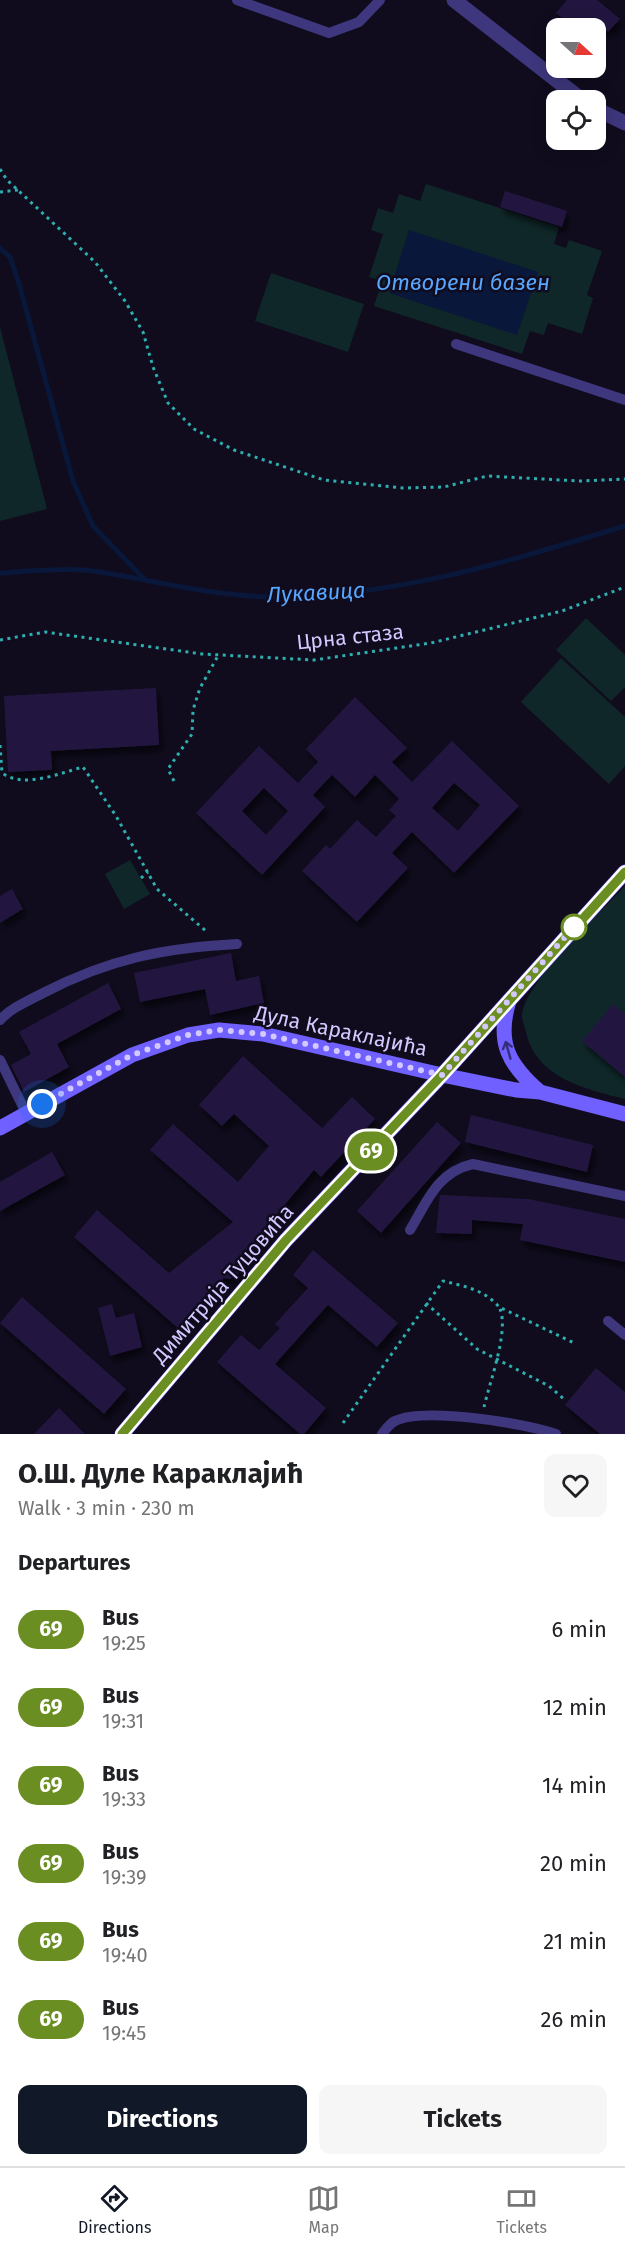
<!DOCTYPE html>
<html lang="en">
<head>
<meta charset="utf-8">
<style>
	body { margin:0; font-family:"Fira Sans",sans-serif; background:#f6f6f6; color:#202124; height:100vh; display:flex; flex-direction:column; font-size:22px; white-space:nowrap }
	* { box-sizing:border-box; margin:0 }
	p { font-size:20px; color:#757577 }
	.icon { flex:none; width:33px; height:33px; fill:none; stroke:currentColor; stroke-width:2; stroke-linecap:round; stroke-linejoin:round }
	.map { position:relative; height:1434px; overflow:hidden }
	.side { display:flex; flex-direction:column; background:#fff; flex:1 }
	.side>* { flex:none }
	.badge { padding:0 12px; border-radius:20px; font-size:21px; line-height:39px }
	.needle { width:39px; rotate:111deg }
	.buttons { position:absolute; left:546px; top:18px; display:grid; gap:12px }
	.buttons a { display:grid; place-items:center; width:60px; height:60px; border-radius:12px; background:#fff; box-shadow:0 3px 15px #0003; font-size:30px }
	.you { position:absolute; width:30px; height:30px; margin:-15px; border:4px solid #fff; border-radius:50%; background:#1a73e8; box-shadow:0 0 0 9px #1a73e833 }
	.map>.badge { position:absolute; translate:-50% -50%; box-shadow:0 0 0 3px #fff }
	h2 { padding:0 18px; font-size:22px; line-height:54px }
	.round { display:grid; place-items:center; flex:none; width:63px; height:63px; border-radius:12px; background:#f6f6f6 }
	.overview { display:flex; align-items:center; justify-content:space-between; height:102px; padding:0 18px }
	h1 { font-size:28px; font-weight:700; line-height:45px }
	.button { display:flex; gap:12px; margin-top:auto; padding:12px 18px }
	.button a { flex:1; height:69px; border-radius:12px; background:#111827; color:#fff; font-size:24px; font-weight:700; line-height:69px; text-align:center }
	.button a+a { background:#f6f6f6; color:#202124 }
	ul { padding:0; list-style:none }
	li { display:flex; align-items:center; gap:18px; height:78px; padding:0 18px }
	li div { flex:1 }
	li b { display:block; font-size:22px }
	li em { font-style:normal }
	li .badge { min-width:66px; font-weight:700; text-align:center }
	.tabs { display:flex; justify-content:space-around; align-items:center; height:84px; border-top:2px solid #e0e0e0; background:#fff; font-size:16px; color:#757577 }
	.tabs a { display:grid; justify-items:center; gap:3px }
	.tabs .selected { color:#111827 }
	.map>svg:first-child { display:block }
	.green { fill:#0f2728 }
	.water { fill:#09173a }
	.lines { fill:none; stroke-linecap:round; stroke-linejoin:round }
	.stream { stroke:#09173a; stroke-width:5 }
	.building { fill:#22183f; fill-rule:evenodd; filter:url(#shadow) }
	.path { stroke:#2daeaf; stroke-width:3; stroke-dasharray:3 4.5; stroke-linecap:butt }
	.lane { stroke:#3e377d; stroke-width:10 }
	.street { stroke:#3e377d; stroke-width:15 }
	.secondary { stroke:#6f60ff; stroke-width:15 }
	.oneway { stroke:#362e78 }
	.line-casing { stroke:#fff; stroke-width:14 }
	.line { stroke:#6b8e23; stroke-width:9 }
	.walk { stroke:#d3c9ff; stroke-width:6; stroke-dasharray:0 10.8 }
	.stop-dot { fill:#fff; stroke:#6b8e23; stroke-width:3 }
	.labels { text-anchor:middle; stroke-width:5; stroke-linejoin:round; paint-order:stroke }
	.street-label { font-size:21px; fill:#d3c9ff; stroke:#100c1e }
	.water-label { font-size:22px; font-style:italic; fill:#57a6ff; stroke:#100c1e }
</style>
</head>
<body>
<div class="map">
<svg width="625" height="1434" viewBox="0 0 625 1434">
	<defs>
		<filter id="shadow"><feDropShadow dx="3.5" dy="6" stdDeviation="3" flood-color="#0009"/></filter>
	</defs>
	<rect width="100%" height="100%" fill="#100c1e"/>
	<path class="green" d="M426,184L559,227L554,244L566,248L569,240L602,251L587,295L593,298L582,334L548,323L544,335L530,331L522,354L374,306L382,281L369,277L383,234L371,230L378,208L393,213L399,194L420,201Z
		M271,273L364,304L348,352L255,321Z
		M0,327L47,509L0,521Z
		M586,618L625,655V687L611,701L556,650Z
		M561,658L625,717V766L609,784L521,702Z
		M130,860L150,894L124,909L105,874Z
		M625,886V1099C585,1089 536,1078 526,1032C525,1026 521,1019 522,1014C527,980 600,913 625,886Z"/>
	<path class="water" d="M409,230L538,272L517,335L389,293Z"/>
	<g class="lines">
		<path class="stream" d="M0,248L10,257L20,287L73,481L93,526L145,580
			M0,573C32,571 68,567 100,572C156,581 213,596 270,597C393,598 509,561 625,526"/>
	</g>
	<path class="building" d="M567,0H597L620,19L608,32L604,28H575L556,13Z
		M505,191L567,211L562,227L500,207Z
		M156,688L159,745L51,751L52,770L8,772L4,696Z
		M355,697L407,748L392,762L412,782L452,741L519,806L454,873L412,832L392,853L408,868L357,922L302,871L326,845L330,849L357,820L376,837L396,816L389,810L399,799L375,775L355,797L332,775L313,795L325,807L262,875L196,813L259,746L298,783L318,762L306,749ZM454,783L480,805L458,831L432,808ZM264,788L288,811L266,835L242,811Z
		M12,889L23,909L0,923V896Z
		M231,953L236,981L259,976L264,1003L210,1015L205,989L140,1002L134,973Z
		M108,983L121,1009L57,1044L69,1067L24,1092L11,1065L31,1054L19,1032Z
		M613,1004L625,1014V1077L582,1041Z
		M243,1056L322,1128L352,1097L375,1119L321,1177L314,1170L276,1215L279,1217L240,1263L239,1273L230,1279L224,1278L179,1329L74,1237L97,1210L169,1273L233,1222L150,1150L173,1124L238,1182L269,1146L234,1114L222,1126L199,1105Z
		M471,1115L593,1145L587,1172L465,1142Z
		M437,1122L461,1143L381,1233L357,1211Z
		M52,1152L65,1175L0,1211V1182Z
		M440,1195L528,1199L625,1219V1262L520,1240L523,1224L472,1220V1234L436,1233Z
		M313,1250L398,1323L377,1347L328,1305L275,1364L326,1408L304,1434H300L217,1362L241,1335L259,1350L280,1328L275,1324L308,1288L293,1275Z
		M22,1297L126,1389L104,1414L0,1323Z
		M112,1304L116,1318L134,1313L142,1347L110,1356L98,1308Z
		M596,1368L625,1392V1434H600L565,1405Z
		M59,1408L85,1434H34Z"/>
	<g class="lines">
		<path class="path" d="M0,169L7,180L95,262L125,301L143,332L153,367L168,403L194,429L234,450L324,480L403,488L444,487L487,476L580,481L625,479
			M0,192L18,190
			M0,640L45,632L202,654L314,660L431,643L562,611L625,587
			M0,745L2,773C24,789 60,773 83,767L116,816L157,889L206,931
			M174,781L168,769L192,734L193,710L200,688L219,654
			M141,878L148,872
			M426,1303L477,1349L549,1386L564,1399
			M484,1407C490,1381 509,1331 500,1309
			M343,1423L443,1281C464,1286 485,1290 499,1307L574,1343"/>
		<path class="lane" d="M237,0L329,33L359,22L380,0
			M456,344L625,400
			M0,1020C11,1008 28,1001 43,993C109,959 163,948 237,944
			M0,1060L26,1113
			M410,1230C427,1202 437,1172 473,1164L625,1196
			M608,1321L625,1335
			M382,1434C386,1429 390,1423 395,1421C424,1407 525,1423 556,1434"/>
		<path class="street" d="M454,0L582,100
			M596,109L625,123"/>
		<path class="secondary" d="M509,1001C496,1043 509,1065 540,1092
			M0,1128L132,1055L188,1035L219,1030L263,1034L442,1075L516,1090L540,1092L625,1114
			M122,1434L286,1240L442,1075L625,872"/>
	</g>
	<defs><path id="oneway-shaft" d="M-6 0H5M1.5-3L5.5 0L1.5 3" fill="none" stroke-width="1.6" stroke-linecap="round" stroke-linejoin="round" transform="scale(1.5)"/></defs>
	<use class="oneway" href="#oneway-shaft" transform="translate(508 1050) rotate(-106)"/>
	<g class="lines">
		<g class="line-casing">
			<path id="line" d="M122,1434L286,1240L442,1075L625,872"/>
		</g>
		<use href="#line" class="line"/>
		<path class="walk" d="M42,1104L132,1055L188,1035L219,1030L263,1034L442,1075L574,927"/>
	</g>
	<circle class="stop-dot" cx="574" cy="927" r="12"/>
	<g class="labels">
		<g class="street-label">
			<text transform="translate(350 637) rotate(-6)" y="7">Црна стаза</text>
			<text transform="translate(341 1031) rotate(12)" y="7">Дула Караклајића</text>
			<text transform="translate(223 1284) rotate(-49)" y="7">Димитрија Туцовића</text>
		</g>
		<g class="water-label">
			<text x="463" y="290">Отворени базен</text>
			<text transform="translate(316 592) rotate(-3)" y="8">Лукавица</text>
		</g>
	</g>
</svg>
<div class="buttons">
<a><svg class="needle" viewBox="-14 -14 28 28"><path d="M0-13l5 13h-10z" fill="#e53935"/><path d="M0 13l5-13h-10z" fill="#757577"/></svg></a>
<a><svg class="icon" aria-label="locate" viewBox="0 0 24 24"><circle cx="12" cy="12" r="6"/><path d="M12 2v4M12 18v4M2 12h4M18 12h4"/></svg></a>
</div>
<div class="you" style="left:42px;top:1104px"></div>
<b class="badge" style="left:371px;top:1151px;background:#6b8e23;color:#fff">69</b>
</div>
<section class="side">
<div class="overview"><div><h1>О.Ш. Дуле Караклајић</h1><p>Walk · 3 min · 230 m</p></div><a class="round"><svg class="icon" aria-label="heart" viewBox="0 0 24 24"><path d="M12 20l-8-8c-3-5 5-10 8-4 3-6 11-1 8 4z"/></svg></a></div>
<h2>Departures</h2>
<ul>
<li><span class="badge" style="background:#6b8e23;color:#fff">69</span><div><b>Bus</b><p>19:25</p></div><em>6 min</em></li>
<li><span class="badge" style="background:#6b8e23;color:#fff">69</span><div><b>Bus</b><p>19:31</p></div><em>12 min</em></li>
<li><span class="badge" style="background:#6b8e23;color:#fff">69</span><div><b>Bus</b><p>19:33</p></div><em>14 min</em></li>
<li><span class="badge" style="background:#6b8e23;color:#fff">69</span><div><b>Bus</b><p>19:39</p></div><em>20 min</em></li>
<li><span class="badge" style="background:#6b8e23;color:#fff">69</span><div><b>Bus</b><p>19:40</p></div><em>21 min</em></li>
<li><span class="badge" style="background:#6b8e23;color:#fff">69</span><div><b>Bus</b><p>19:45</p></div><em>26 min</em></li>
</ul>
<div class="button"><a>Directions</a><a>Tickets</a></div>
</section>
<nav class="tabs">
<a class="selected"><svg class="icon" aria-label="directions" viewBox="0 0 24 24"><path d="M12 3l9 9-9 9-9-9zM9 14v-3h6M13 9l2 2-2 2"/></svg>Directions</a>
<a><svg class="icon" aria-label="map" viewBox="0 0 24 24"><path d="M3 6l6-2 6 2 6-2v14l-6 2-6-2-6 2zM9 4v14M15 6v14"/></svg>Map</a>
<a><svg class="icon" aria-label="tickets" viewBox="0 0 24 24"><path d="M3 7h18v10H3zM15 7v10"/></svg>Tickets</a>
</nav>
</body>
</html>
